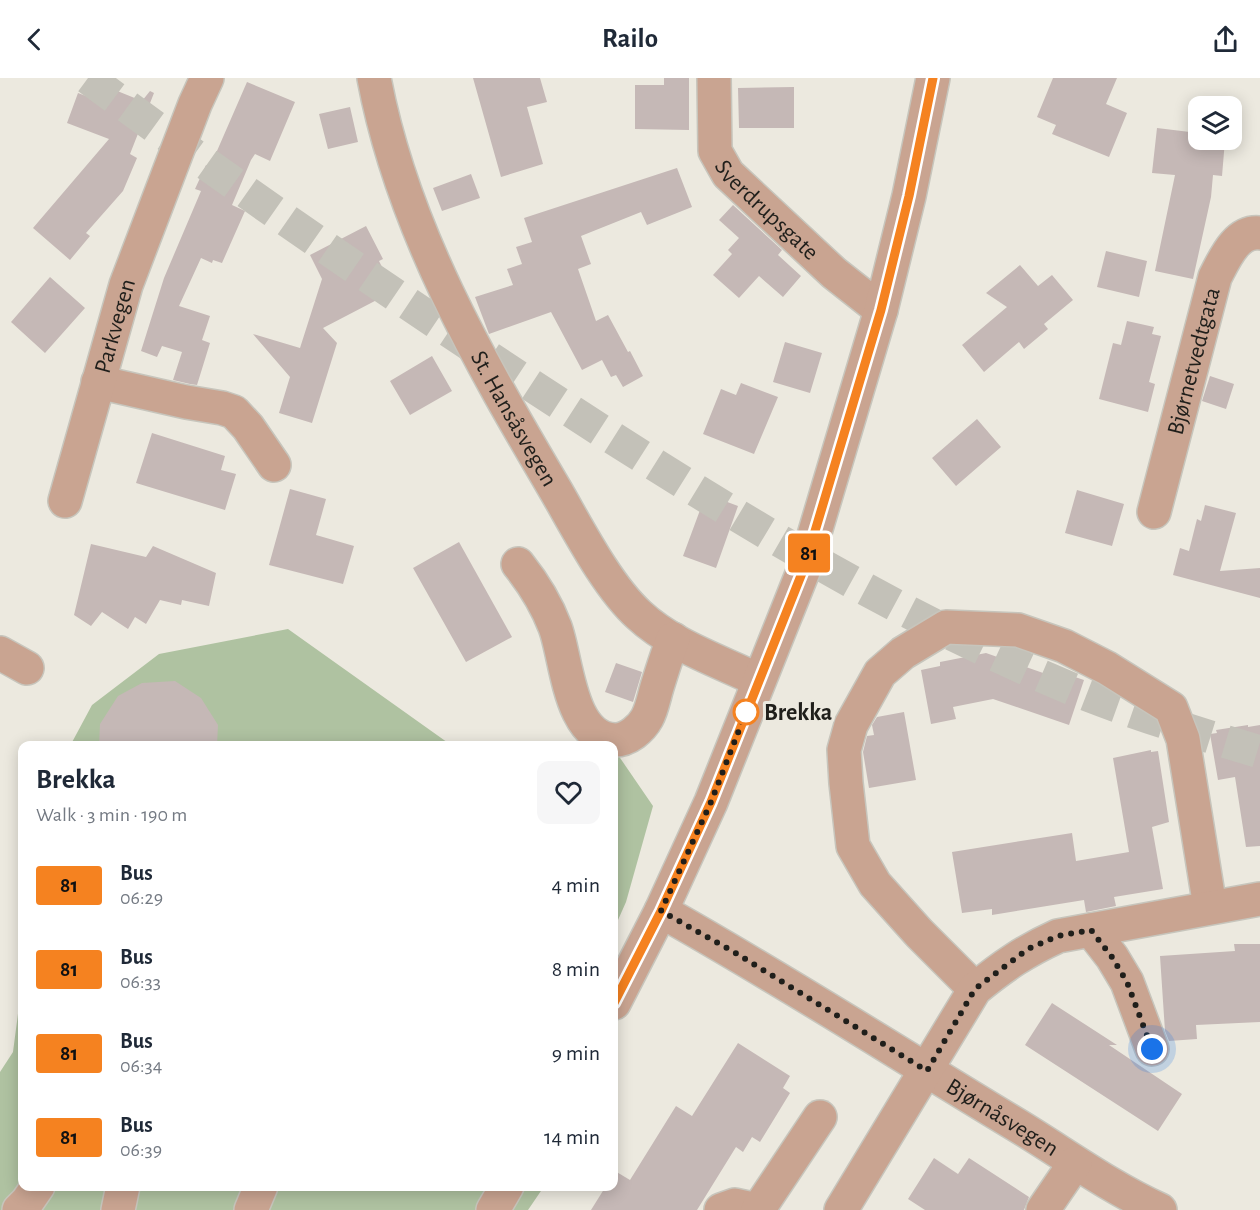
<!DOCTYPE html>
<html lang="en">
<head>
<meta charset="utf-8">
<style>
	body { margin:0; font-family:"Alegreya Sans",sans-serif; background:#f6f6f7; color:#1f2937; height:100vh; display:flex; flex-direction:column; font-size:22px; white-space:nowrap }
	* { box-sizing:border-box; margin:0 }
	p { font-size:20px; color:#747a83 }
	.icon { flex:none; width:33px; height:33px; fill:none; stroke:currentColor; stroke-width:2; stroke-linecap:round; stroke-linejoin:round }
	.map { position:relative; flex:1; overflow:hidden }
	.panel { position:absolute; left:18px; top:663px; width:600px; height:450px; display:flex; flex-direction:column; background:#fff; border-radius:12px; box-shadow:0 3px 15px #0003 }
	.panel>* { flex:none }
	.badge { padding:0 12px; border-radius:4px; font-size:21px; line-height:39px }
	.buttons { position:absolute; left:1188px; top:18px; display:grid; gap:12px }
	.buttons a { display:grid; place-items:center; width:54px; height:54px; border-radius:12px; background:#fff; box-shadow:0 3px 15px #0003; font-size:30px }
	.you { position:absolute; width:30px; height:30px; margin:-15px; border:4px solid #fff; border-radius:50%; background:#1a73e8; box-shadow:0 0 0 9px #1a73e833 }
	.map>.badge { position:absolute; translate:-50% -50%; box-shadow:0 0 0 3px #fff }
	.round { display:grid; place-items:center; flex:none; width:63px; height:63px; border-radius:12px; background:#f6f6f7 }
	.overview { display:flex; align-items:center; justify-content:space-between; height:102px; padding:0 18px }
	h1 { font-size:28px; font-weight:700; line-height:45px }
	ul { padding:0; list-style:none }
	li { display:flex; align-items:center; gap:18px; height:84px; padding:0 18px }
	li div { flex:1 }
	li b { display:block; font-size:22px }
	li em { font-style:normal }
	li .badge { min-width:66px; font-weight:700; text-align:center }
	header { display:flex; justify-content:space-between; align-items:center; height:78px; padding:0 18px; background:#fff; font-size:27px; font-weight:700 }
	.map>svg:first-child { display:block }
	.green { fill:#afc2a1 }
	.building { fill:#c5b8b6 }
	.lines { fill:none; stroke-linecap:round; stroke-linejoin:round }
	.major-tunnel { stroke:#c3c1b8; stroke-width:33; stroke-dasharray:33 16; stroke-linecap:butt }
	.minor-casing { stroke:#c7c5bc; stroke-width:36 }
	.minor { stroke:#c9a491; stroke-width:33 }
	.line-casing { stroke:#fff; stroke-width:14 }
	.line { stroke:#f58220; stroke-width:9 }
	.walk { stroke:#201f1b; stroke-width:6; stroke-dasharray:0 10.8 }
	.stop-dot { fill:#fff; stroke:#f58220; stroke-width:3 }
	.labels { text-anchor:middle; stroke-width:6; stroke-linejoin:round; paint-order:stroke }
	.street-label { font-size:24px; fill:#201f1b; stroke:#ece9df }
	.stop-label { font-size:24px; font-weight:bold; fill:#201f1b; stroke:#ece9df; text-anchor:start }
</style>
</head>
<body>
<header><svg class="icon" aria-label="back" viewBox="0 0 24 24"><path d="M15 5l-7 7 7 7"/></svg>Railo<svg class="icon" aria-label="share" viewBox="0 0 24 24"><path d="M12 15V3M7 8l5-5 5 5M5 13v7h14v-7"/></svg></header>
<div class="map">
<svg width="1260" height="1132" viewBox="0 0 1260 1132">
	<rect width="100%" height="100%" fill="#ece9df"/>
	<path class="green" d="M288,551L451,667L70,668L92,627L159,576Z
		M616,674L653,728L626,824L614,851V675Z
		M22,905V1108L543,1110L528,1132H0V994L13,974Z"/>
	<path class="building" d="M473,0H540L547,24L527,29L543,86L501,99Z
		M664,0H689V52L635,51V7H664Z
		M1053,0H1117L1106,26L1127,35L1109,79L1052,56L1056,47L1037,39Z
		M247,4L295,24L270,83L255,76L251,82L232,127L245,133L222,185L213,182L212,185L201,180L179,228L210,238L202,262L210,265L197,307L190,306L173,302L182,274L162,268L157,279L141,273L164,200L201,113L195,111L206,87L210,89Z
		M105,8L142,23L150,13L154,15L130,76L137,80L123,113L86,155L90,158L70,182L33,150L109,61L67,45L78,15L99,23Z
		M794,9V50H739L738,10Z
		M350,29L358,64L328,71L319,36Z
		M1157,50L1198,55V62H1225L1222,98L1213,97L1211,119L1193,201L1155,193L1175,97L1152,95Z
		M677,90L692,129L647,147L641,134L581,158L591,186L578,191L596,243L608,237L628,274L630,273L643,298L623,309L616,297L611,299L602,282L582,292L551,234L489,256L475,219L513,207L507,191L522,186L516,169L532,164L524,140Z
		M471,96L480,120L442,133L433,110Z
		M733,127L782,172L778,177L801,198L783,219L759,198L739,220L713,197L732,176L728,172L739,160L719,142Z
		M366,148L383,181L379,183L394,213L323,250L337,265L312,345L279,335L290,299L253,256L300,270L322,201L310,177Z
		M1106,173L1147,183L1139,219L1097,209Z
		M1020,187L1038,208L1052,197L1073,222L1044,246L1048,251L1024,271L1019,264L984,294L962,267L1007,229L986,215Z
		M50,199L85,230L45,275L11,244Z
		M1127,243L1154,249L1152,256L1161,258L1149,304L1155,306L1148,334L1099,321L1113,265L1121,267Z
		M785,264L822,275L810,315L773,304Z
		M432,278L452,313L410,337L390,303Z
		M1210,298L1234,306L1226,331L1202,323Z
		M741,305L778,319L754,376L703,356L721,311L736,317Z
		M977,341L1001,369L956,408L932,380Z
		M152,355L225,378L221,392L236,396L225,432L136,405Z
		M290,411L326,421L316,457L354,468L343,506L269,487Z
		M1077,412L1124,426L1112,468L1065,455Z
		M706,416L738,428L716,490L683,478Z
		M1205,427L1236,435L1220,493L1260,490V520L1173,497L1180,470L1189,473L1197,441L1201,443Z
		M459,464L512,559L466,584L413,490Z
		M91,466L146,479L153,468L216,495L209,528L182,522L181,527L160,522L146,546L135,539L128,551L102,534L91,548L74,537Z
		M986,575L1046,596L1048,590L1084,602L1069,647L993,621L953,629L956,641L931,646L921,592L940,588V584Z
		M616,585L642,594L633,624L605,614Z
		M175,603L201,620L218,647L217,668H99L100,646L118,618L142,605Z
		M904,634L916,702L869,710L863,674L867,658L874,657L872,647L877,639Z
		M1248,647V649L1260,647V768L1246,769L1235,699L1218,702L1210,656L1217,655L1216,652Z
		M1151,672V674L1158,673L1169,744L1152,749L1163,811L1114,819L1116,828L1086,834L1084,822L992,837V831L962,835L952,774L1072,755L1076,783L1129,774L1113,680Z
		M1234,866H1260V944L1196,947L1197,961L1169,963L1165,953L1160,878L1235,873Z
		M1052,925L1117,967H1109L1182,1016L1158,1053L1025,967Z
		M738,965L790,998L783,1010L790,1015L760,1064L752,1059L743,1074L736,1069L697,1132H591L606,1108H614L615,1093L630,1102L676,1028L692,1038Z
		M934,1080L958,1096L969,1080L1029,1119L1024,1132H925L908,1121Z"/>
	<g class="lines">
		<path class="major-tunnel" d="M88,0C240,112 395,219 554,322C720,430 890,535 1072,611C1134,636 1197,655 1260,674"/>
		<g class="minor-casing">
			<g id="minor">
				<path id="s1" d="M374,0C402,150 480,284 556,413C578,451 607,508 639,537C671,567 719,583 758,602"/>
				<path id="s2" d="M714,0L715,73L728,96L834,195L881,232"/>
				<path d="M98,304L186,324L222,330L234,334L248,349L274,387"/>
				<path id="s3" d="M65,423L126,207L195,26L207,0"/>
				<path id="s4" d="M1154,434L1215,199C1224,182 1236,152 1260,155"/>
				<path d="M518,486C534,506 546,525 555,549C567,581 569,661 615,662C628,662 641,651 647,640C652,631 654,619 657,609C662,593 667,577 673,561"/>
				<path d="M0,575L27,590"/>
				<path id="s5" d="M661,833C781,900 897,975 1015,1046C1063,1075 1109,1109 1160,1132"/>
				<path d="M1091,852L1112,879L1127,904L1152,971"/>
				<path d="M975,911L919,855L875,806L853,768L846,705L844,672L851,647L880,595L903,575L946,549L1018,552L1064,568L1107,590L1171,630L1183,661L1210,829"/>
				<path d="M614,925L661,833L711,724L804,491L881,232L909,118L933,0"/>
				<path d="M19,1132L27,1124L38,1108"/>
				<path d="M118,1132L123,1108"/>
				<path d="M251,1132L261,1108"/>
				<path d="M493,1132L507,1108"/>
				<path d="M721,1132L735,1127L758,1132"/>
				<path d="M758,1132L820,1039"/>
				<path d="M841,1132L975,911C1003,888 1025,873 1058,858L1260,821"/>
				<path d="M1043,1132L1075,1085"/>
			</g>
		</g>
		<use href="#minor" class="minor"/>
	</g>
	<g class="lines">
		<g class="line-casing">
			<path id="line" d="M614,925L661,833L711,724L804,490L881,232L909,118L933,0"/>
		</g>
		<use href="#line" class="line"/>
		<path class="walk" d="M746,634L711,724L661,833L734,874L927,993L975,911L1028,871L1058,858L1091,852L1112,879L1127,904L1152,971"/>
	</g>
	<circle class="stop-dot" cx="746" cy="634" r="12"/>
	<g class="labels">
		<g class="street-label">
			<text dy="8" stroke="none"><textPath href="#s2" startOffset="152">Sverdrupsgate</textPath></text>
			<text dy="8" stroke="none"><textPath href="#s3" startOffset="182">Parkvegen</textPath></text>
			<text dy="8" stroke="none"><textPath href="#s4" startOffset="156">Bjørnetvedtgata</textPath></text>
			<text dy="8" stroke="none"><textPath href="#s1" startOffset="370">St. Hansåsvegen</textPath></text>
			<text dy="8" stroke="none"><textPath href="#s5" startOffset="399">Bjørnåsvegen</textPath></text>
		</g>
		<g class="stop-label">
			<text x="764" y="642">Brekka</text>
		</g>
	</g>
</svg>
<div class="buttons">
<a><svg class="icon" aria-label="layers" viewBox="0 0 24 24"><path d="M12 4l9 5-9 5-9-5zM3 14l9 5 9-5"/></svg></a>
</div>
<div class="you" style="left:1152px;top:971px"></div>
<b class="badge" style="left:809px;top:475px;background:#f58220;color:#111">81</b>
<section class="panel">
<div class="overview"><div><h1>Brekka</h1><p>Walk · 3 min · 190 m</p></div><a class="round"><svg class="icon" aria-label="heart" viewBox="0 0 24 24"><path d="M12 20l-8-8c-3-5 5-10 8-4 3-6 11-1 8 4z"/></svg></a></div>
<ul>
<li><span class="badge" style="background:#f58220;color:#111">81</span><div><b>Bus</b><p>06:29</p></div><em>4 min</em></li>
<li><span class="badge" style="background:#f58220;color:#111">81</span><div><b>Bus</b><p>06:33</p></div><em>8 min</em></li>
<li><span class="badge" style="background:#f58220;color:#111">81</span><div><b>Bus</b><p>06:34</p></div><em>9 min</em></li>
<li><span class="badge" style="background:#f58220;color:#111">81</span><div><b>Bus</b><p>06:39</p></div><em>14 min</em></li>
</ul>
</section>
</div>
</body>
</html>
